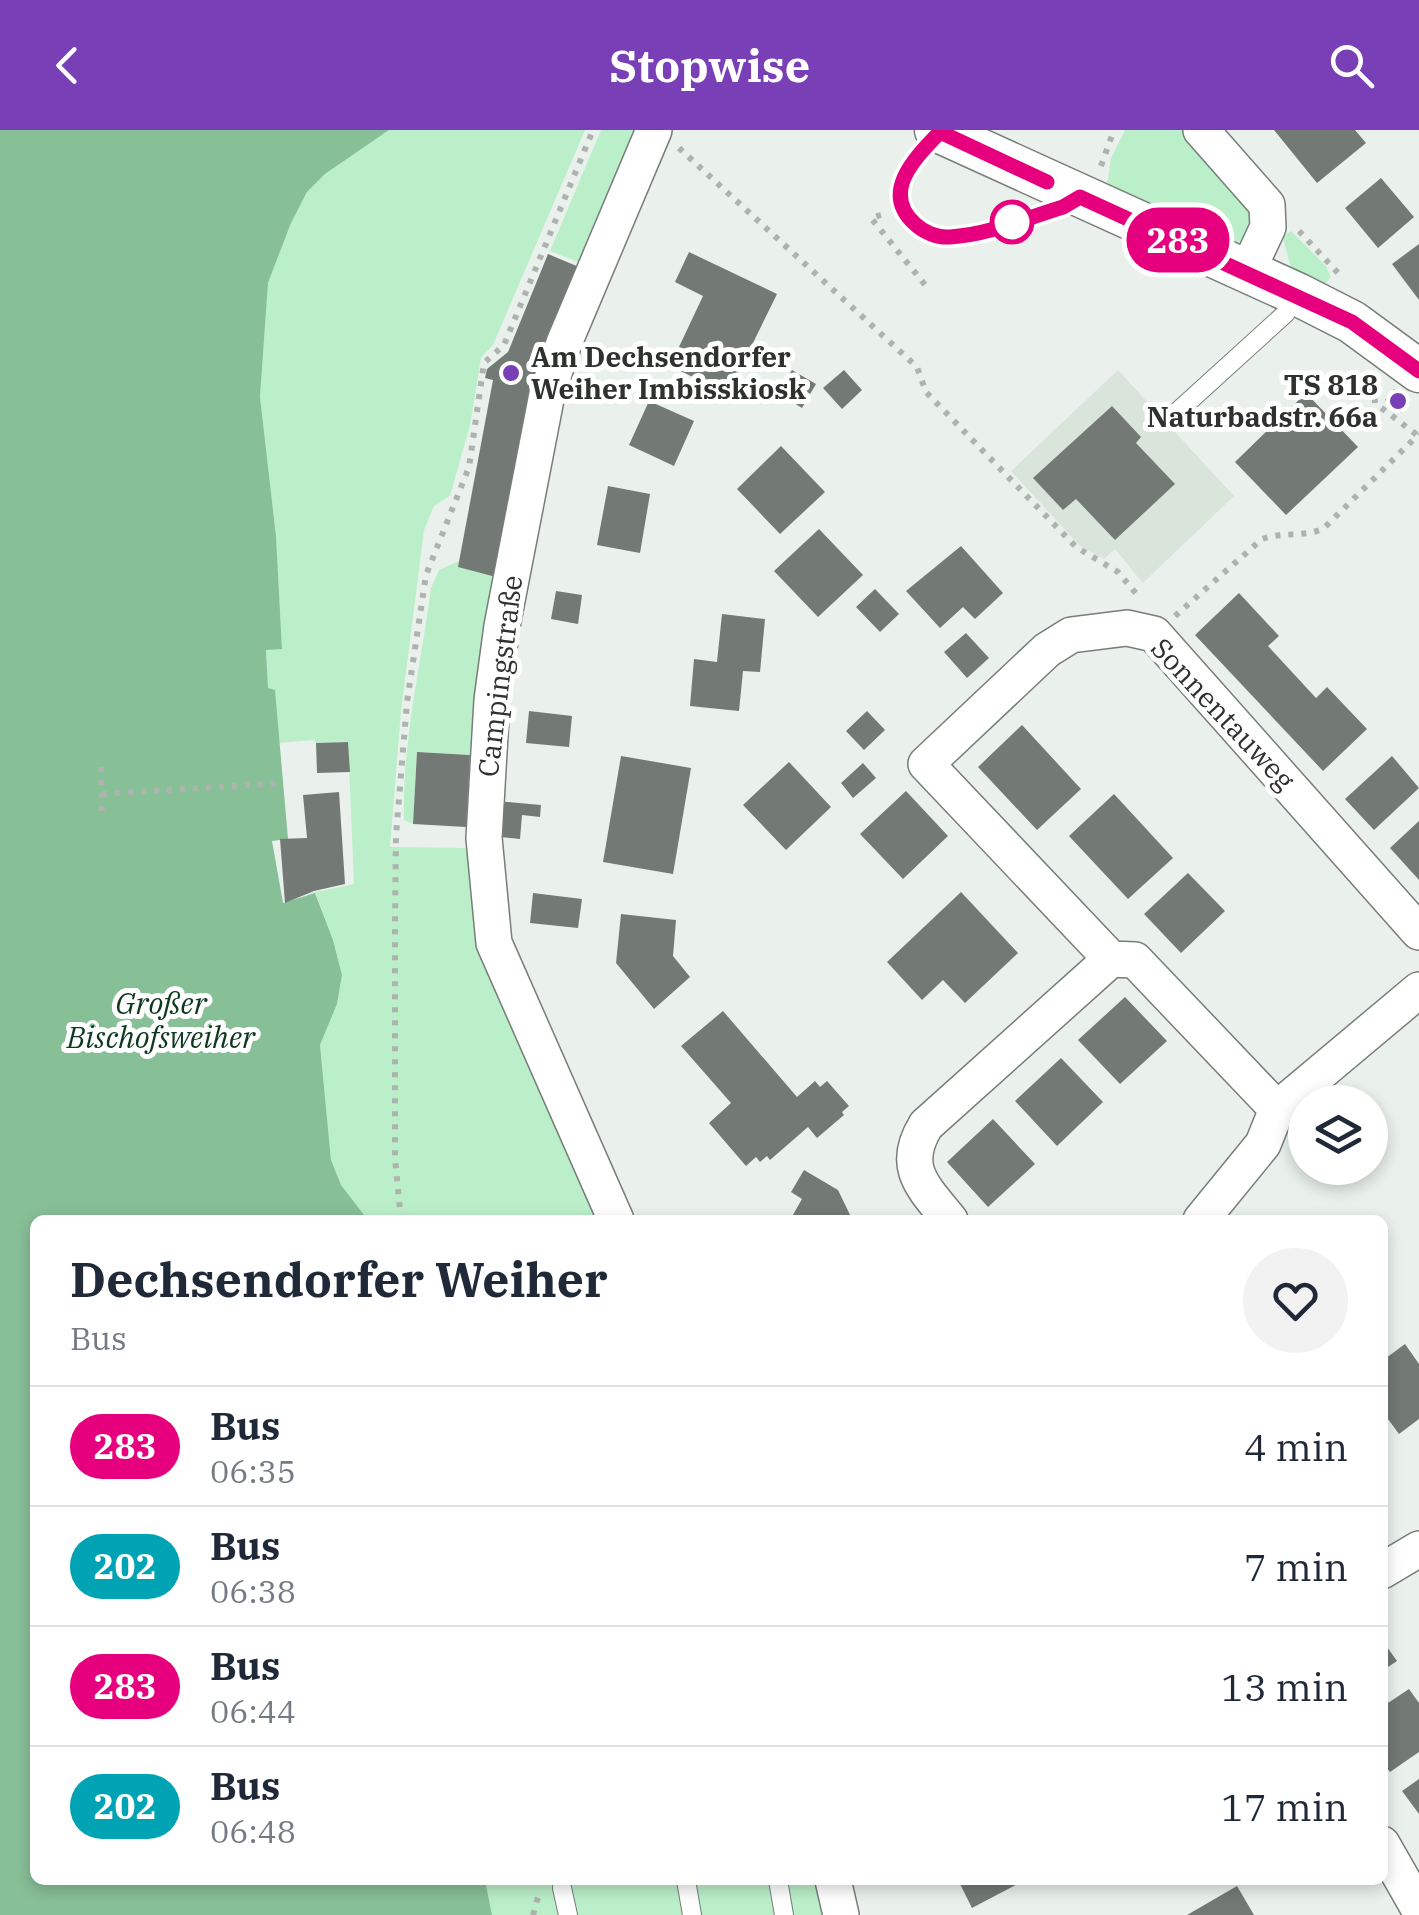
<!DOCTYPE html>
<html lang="en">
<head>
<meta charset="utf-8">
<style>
	body { margin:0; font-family:"IBM Plex Serif",serif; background:#f2f2f3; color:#1f2937; height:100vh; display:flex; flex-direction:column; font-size:38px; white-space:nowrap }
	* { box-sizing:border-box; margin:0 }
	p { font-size:32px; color:#747a83 }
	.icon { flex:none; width:55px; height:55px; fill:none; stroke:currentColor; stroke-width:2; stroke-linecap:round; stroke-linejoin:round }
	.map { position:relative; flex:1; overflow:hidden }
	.drawer { position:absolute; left:30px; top:1085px; width:1358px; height:670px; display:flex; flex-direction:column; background:#fff; border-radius:15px; box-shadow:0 5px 15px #0003 }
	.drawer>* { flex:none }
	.badge { padding:0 20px; border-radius:32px; font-size:35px; line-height:65px }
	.fabs { position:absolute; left:1288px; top:955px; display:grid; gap:20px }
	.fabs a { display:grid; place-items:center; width:100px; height:100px; border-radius:50%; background:#fff; box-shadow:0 5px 15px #0003; font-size:50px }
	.map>.badge { position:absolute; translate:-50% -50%; box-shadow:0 0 0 5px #fff }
	.round { display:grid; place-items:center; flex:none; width:105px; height:105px; border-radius:52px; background:#f2f2f3 }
	.head { display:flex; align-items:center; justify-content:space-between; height:170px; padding:0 40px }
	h1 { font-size:48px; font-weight:800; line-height:75px }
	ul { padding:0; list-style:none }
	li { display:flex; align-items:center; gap:30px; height:120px; padding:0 40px; border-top:2px solid #e0e1e3 }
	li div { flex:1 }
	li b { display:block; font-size:38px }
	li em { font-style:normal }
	li .badge { min-width:110px; font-weight:700; text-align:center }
	header { display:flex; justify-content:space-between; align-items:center; height:130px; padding:0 40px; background:#793fb6; color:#fff; font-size:45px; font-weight:800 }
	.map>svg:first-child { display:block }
	.built { fill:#d9e5db }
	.green { fill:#bbefc9 }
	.water { fill:#87bf97 }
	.building { fill:#737a75 }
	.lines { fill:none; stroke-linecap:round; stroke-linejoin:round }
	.service-casing { stroke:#777d79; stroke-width:20 }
	.minor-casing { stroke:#777d79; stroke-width:38 }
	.tertiary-casing { stroke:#777d79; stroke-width:45 }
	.path { stroke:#adb3af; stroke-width:6; stroke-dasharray:5 8; stroke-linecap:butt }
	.service { stroke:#fff; stroke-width:18 }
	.minor { stroke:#fff; stroke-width:35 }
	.tertiary { stroke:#fff; stroke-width:42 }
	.line-casing { stroke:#fff; stroke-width:22 }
	.line { stroke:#e6007e; stroke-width:15 }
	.stop-dot { fill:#fff; stroke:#e6007e; stroke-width:5 }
	.poi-dot { fill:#793fb6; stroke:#fff; stroke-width:4 }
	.labels { text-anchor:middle; stroke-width:10; stroke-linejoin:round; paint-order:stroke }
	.poi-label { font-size:28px; font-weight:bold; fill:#2f312f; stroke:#fff; text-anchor:start }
	.street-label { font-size:28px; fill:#2f312f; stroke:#fff }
	.water-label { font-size:30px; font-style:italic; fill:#0d391e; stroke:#fff }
</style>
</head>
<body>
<header><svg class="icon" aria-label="back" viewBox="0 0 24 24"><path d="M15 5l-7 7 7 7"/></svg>Stopwise<svg class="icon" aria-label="search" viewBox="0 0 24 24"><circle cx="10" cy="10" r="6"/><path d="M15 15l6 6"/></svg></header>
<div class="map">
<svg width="1419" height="1785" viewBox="0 0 1419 1785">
	<rect width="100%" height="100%" fill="#eaf1ec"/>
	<path class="built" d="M1118,240L1234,366L1143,453L1115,419L1104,429L1080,416L1011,341Z"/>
	<path class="green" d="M389,0H585L493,215L481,228L470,295L450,366L434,376L424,400L401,581L390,717L469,718L605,1090H368L341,1055L331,1030L320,915L337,874L342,845L333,810L316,764H307L354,754L348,612L316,613L314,610L278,613L275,561L268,559L266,519L282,518L276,406L260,267L268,153L291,93L307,62L325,44Z
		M601,0H648L581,133L550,121Z
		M1125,0H1188L1252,73L1251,107L1232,114L1102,60L1108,50L1111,28Z
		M1291,101L1326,136L1331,147L1323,156L1291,139L1283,107Z
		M459,431V437L500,448L474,625L417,622L413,694L404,690C402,612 421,535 431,458L439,440Z
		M485,1750H814L822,1785H492Z"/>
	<path class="water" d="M0,0H389L325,44L307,62L291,93L268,153L260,267L276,406L282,519L266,520L268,558L275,560L288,709L272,711L283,773L315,763L333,810L342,845L337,874L320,915L331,1030L341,1055L368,1090H35V1750H485L492,1785H0Z"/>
	<path class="building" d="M1274,0H1355L1366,13L1317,53Z
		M1381,48L1414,87L1378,118L1345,78Z
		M1419,114V170L1392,134Z
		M689,122L777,164L728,264L670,236L703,166L675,152Z
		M548,124L579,137L538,235L496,447L458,437L493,250L485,248L487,239L508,222Z
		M792,240L816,254L802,278L778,263Z
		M844,240L862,260L842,279L823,258Z
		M1394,259L1410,273L1401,283L1385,270Z
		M1306,263L1358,317L1286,385L1235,332Z
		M649,271L694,291L674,336L629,315Z
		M1112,276L1141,307L1136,313L1175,354L1115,410L1076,369L1063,380L1033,348Z
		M781,316L825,362L780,404L737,359Z
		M608,356L650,364L640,423L597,415Z
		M819,399L863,445L818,487L774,441Z
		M961,416L1003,463L975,489L963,477L940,498L906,461Z
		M875,459L899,484L880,502L856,477Z
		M556,461L582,465L578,494L551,489Z
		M1239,463L1279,506L1268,516L1316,568L1327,557L1367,599L1323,641L1195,505Z
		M722,484L765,489L760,542L743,541L739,581L690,576L694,529L717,532Z
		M966,503L989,528L967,548L944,522Z
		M529,581L572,586L569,617L526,613Z
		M867,581L885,600L864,620L846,601Z
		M1022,595L1081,659L1037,700L978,637Z
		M348,612L350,642L317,643L316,613Z
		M417,622L470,625L466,697L413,694Z
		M621,626L691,638L673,744L603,732Z
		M1392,626L1419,658L1374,700L1345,669Z
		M789,632L831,677L786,720L743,675Z
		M863,633L876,648L853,668L841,653Z
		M906,661L948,706L903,749L860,704Z
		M339,662L345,754L314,761L285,773L280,709L307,708L303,665Z
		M1114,664L1173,728L1128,769L1069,706Z
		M496,671L541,675L540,687L522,685L520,709L492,706Z
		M1419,691V750L1390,718Z
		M1188,743L1225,781L1181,823L1144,784Z
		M961,762L1018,823L965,873L943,850L922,870L887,832Z
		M533,763L582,769L578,798L530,793Z
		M621,784L676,790L673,826L690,847L654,879L616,833Z
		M1125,867L1167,911L1120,954L1078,910Z
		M723,881L797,967L815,951L820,957L827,951L849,976L842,982L844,985L817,1008L808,997L770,1030L767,1026L760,1032L756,1027L746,1036L709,993L731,973L681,916Z
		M1061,928L1103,972L1057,1016L1015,971Z
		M993,989L1035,1034L988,1077L947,1032Z
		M804,1040L838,1060L852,1089L862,1085L865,1090H790L802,1069L791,1062Z
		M1405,1214L1419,1234V1289L1399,1304L1382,1281V1231Z
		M1382,1510L1397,1531L1382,1541Z
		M1409,1559L1419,1573V1622L1390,1642L1382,1632V1577Z
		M1419,1649V1684L1402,1661Z
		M958,1750H1025L972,1778Z
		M1237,1756L1254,1785H1187Z"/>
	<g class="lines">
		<g class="service-casing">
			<path id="service" d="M940,3C916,27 880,62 915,94C924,102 937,108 950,107C988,104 1027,88 1063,77L1075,70
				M1176,283L1286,183L1296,165
				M686,1750L692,1785
				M778,1750L784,1785
				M562,1758L568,1785"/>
		</g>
		<g class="minor-casing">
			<path id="minor" d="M1201,0L1267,75L1268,97L1247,142
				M1111,829L1135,830L1277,979
				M616,1090L494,813L484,708L492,570L502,496L547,264L564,213L654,0
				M950,1090C923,1057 900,1037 926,995L1111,829L926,634L1047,520L1071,505L1127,498L1154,504L1419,802
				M1201,1090L1263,1014L1277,979L1419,860
				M1382,1441L1419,1419
				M1382,1714L1419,1779
				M833,1750L841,1785"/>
		</g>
		<g class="tertiary-casing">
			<path id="tertiary" d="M936,0L1297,164L1352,192L1419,241"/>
		</g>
		<path class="path" d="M679,18L917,237L926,262L1076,417L1118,442L1139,467
			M1101,36L1114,0
			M881,85L871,88L926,156
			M1299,101L1338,143
			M1362,247L1374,259L1375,273L1417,305
			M1175,486L1262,409C1282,402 1303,407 1323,399L1419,304
			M101,637L102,689
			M102,664L282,653
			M401,1090L395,1028V788L396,705L407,572L426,445L469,337L484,233L504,215L593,0
			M533,1785L538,1767"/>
		<use href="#service" class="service"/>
		<use href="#minor" class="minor"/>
		<use href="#tertiary" class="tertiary"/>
	</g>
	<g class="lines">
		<g class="line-casing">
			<path id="line" d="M1047,52L940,2C917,26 880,61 914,93C923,102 937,108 950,107C988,105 1027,88 1063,77L1080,67L1352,192L1419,241"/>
		</g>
		<use href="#line" class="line"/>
	</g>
	<circle class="stop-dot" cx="1012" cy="92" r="20"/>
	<g class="poi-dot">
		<circle cx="511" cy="243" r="10"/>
		<circle cx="1398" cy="271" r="10"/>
	</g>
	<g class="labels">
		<g class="poi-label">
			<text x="531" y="237">Am Dechsendorfer<tspan x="531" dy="32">Weiher Imbisskiosk</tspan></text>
			<text x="1378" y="265" text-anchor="end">TS 818<tspan x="1378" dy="32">Naturbadstr. 66a</tspan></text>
		</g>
		<g class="street-label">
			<text transform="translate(500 546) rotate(-83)" y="10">Campingstraße</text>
			<text transform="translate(1223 584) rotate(47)" y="10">Sonnentauweg</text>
		</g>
		<g class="water-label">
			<text x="161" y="884">Großer<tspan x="161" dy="34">Bischofsweiher</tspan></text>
		</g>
	</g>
</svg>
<div class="fabs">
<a><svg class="icon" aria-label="layers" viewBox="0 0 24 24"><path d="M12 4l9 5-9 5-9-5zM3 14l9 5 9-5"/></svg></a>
</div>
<b class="badge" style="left:1178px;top:110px;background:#e6007e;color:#fff">283</b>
<section class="drawer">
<div class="head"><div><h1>Dechsendorfer Weiher</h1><p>Bus</p></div><a class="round"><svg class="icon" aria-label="heart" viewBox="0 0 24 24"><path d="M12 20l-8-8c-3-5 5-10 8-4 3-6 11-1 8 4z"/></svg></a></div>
<ul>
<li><span class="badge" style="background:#e6007e;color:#fff">283</span><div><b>Bus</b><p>06:35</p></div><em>4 min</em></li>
<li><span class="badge" style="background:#00a3b4;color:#fff">202</span><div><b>Bus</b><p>06:38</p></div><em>7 min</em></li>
<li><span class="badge" style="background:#e6007e;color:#fff">283</span><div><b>Bus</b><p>06:44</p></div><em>13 min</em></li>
<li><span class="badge" style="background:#00a3b4;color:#fff">202</span><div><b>Bus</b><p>06:48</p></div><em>17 min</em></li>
</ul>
</section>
</div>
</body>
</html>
